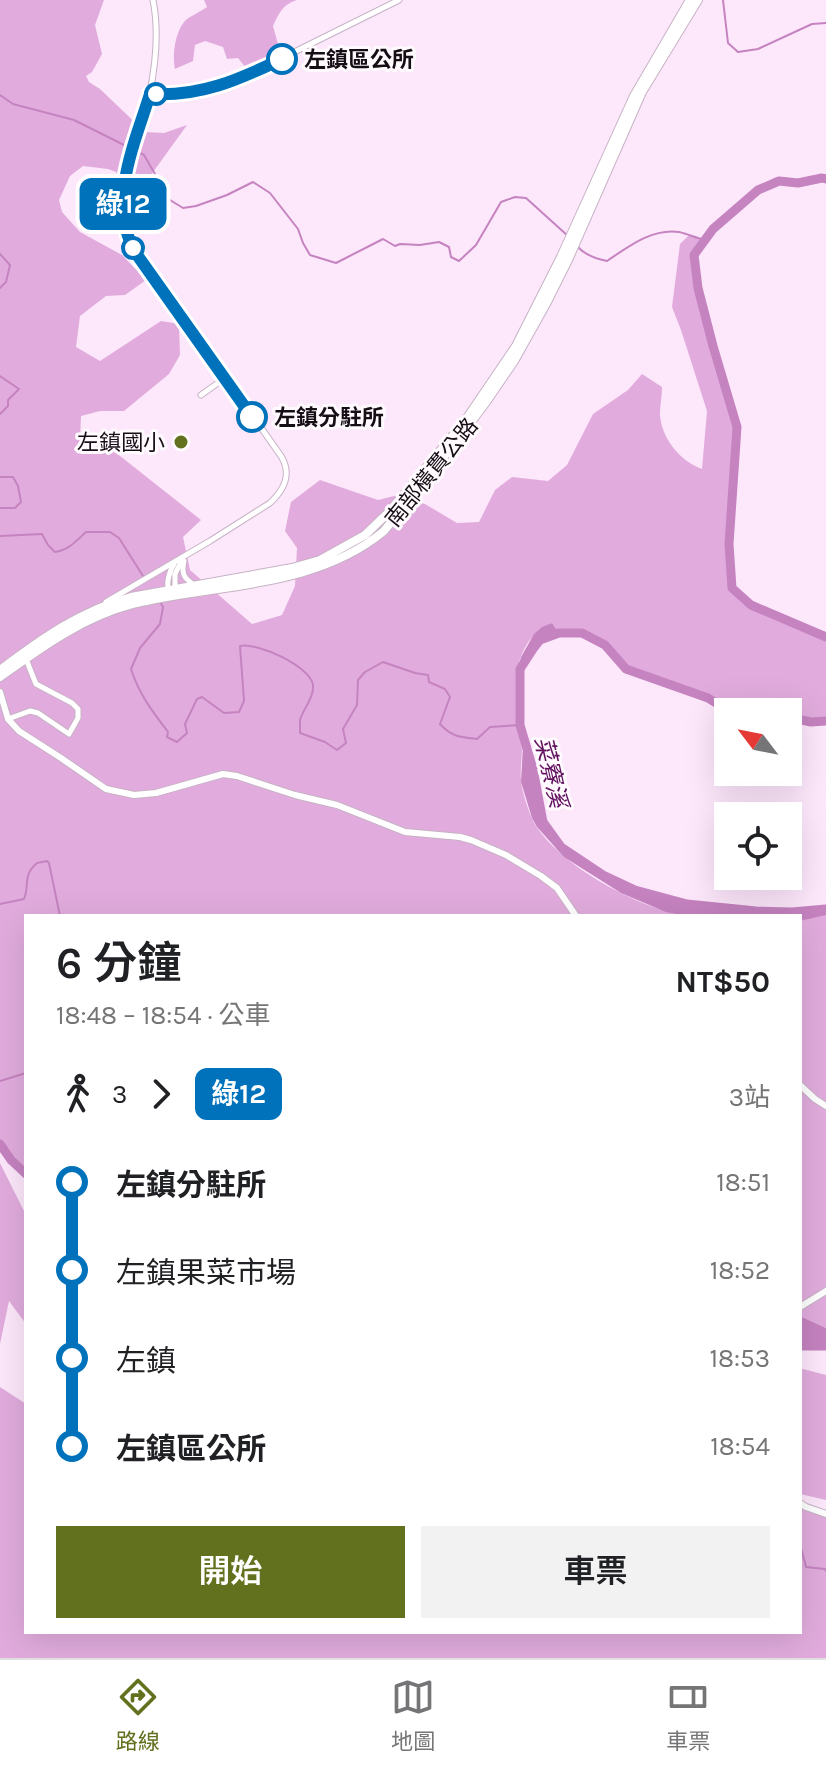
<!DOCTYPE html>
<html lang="zh-TW">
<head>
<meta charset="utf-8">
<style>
	body { margin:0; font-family:Karla,"Noto Sans TC",sans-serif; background:#f2f2f2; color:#202124; height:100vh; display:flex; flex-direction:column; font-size:30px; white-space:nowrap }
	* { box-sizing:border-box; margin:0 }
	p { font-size:26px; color:#757577 }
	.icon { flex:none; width:44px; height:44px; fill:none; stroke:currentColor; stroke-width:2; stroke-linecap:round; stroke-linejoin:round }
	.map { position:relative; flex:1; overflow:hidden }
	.details { position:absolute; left:24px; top:914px; width:778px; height:720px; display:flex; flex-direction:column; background:#fff; border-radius:0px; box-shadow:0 8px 32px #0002 }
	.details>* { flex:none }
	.badge { padding:0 16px; border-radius:12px; font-size:28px; line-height:52px }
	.needle { width:52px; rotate:302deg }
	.controls { position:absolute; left:714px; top:698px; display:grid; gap:16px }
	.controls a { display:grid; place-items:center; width:88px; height:88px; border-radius:0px; background:#fff; box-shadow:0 8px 32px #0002; font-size:40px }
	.map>.badge { position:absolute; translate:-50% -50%; box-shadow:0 0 0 4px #fff }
	.legs { display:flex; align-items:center; gap:12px; height:88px; padding:0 32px; font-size:26px }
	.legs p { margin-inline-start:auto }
	.summary { display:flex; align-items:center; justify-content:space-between; height:136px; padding:0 32px }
	h1 { font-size:44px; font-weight:600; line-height:60px }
	.action { display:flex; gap:16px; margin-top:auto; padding:16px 32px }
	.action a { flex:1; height:92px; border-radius:0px; background:#62711d; color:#fff; font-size:32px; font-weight:600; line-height:92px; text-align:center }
	.action a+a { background:#f2f2f2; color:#202124 }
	ul { padding:0 32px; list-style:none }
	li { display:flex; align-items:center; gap:28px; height:88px; font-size:30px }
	li i { display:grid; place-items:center; width:12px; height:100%; margin:0 10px; background:currentColor }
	li i::after { content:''; width:20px; height:20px; margin:-10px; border:6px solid; border-radius:50%; background:#fff }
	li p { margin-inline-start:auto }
	li:first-child i { background:linear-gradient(#0000 50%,currentColor 0) }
	li:last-child i { background:linear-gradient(currentColor 50%,#0000 0) }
	.tab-bar { display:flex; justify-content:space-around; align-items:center; height:112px; border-top:2px solid #e0e0e0; background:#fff; font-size:22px; color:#757577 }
	.tab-bar a { display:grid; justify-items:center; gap:4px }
	.tab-bar .current { color:#62711d }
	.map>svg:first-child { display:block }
	.green { fill:#e1acdd }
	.water { fill:#c583c0 }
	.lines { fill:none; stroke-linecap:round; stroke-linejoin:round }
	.stream { stroke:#c583c0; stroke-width:2 }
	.river { stroke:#c583c0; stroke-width:9 }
	.minor-casing { stroke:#c7b2c5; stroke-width:7 }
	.tertiary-casing { stroke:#c7b2c5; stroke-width:8 }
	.primary-casing { stroke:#c7b2c5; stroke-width:10 }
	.minor { stroke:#fff; stroke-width:5 }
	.tertiary { stroke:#fff; stroke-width:6 }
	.primary { stroke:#fff; stroke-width:8 }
	.line-1-casing { stroke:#fff; stroke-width:18 }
	.line-1 { stroke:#0072bc; stroke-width:12 }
	.stop-1-dot { fill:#fff; stroke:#0072bc; stroke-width:4 }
	.poi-dot { fill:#62711d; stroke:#fffafe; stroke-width:3 }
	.labels { text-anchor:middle; stroke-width:6; stroke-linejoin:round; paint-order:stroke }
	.stop-label { font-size:22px; font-weight:bold; fill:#160e15; stroke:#fffafe; text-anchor:start }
	.poi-label { font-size:22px; fill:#160e15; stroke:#fffafe; text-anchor:end }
	.street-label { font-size:22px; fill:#160e15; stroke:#fffafe }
	.water-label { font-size:24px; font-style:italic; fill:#61115f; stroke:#fffafe }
</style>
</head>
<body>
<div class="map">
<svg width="826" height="1658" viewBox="0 0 826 1658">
	<rect width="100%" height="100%" fill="#fde7fb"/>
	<path class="green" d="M0,0H104L95,25L102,54L92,72L86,76L89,82L100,89L145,132L164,133L187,125L130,204L116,172L108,169L83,166L70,176L59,200L62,212L80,232L122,255L146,280L125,295L106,296L80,316L76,347L100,361L161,321L179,324L180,355L169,374L124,411H100L81,416L80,440L110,448L201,520L183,537L190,570L252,624L282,615L295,586L297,548L285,531L291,502L320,480L378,500L394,496L425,504L457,523L479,522L495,490L512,477L548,481L567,465L593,414L628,390L642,374L662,387C662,396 660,405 660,414C661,438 680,461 702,469L707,411L681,330L672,307L680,244L689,235L705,239L694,256L698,288L713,346L737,427L729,544L732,588L751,605L826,637V721L811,722L788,717V712H730L708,698L626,669L605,645L582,633H559L552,623C531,631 518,654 517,676C516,682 519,688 518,695C518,706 516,720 518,731C519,737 522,743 522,749C522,759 520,769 521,779C521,790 530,816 536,826C564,868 636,906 685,916H26V1174L11,1160L0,1144Z
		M204,0H297C283,4 279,13 273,26L278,44L272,57L246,68L238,58L227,59L223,47L205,41L195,45L193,61L175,69C172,56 175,33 184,22C189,16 201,12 207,7Z
		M824,914L826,915V1328L800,1316V921Z
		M0,1163L26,1215V1324L9,1301L0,1344Z
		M803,1369L826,1375V1500L800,1494V1370Z
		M0,1387L26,1404V1632H800V1507L826,1517V1658H0Z"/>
	<path class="water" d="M552,623L559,633L540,640L533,649L521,669L520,725L533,769L543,822L561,847L603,875L635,890L687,904L756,911L792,912L826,909V915L800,921V916H685L666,912L621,893L564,857L537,827L532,818L521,782L523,746L518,730L519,691L516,677L521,657L534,634L542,627Z
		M800,1316L826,1328V1346H800Z"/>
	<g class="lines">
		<path class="stream" d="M723,0L728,43L738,52L758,49L812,24L826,23
			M0,95L13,104L74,120L144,155L170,200L183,208L196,206L227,195L253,182L270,193L298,229L303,243L310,255L336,263L383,239L395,246L400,244L420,245L439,242L449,247L451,257L459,261L476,245L501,202L515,197L526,198L568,236
			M578,247C585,255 597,259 607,261C628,247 652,228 679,232C688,234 696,238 705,240
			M0,254L10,265L6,282L0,288
			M0,376L19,389L8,400V406L0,414
			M0,477H13L18,486L21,502L15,508H0
			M0,536L42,534L48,545L55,552C69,550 76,541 86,532H110L119,538L143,576
			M160,602L163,607L160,624L140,648L131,669C139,694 152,711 168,732L167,737L177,742L187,733L185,724L197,699L202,697L224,713L239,712L244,701L240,646C257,642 310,666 313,685C314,698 303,709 300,720C300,722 300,731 300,733L325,742L337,750L346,743L343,729L357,705L358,680L365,672L383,662L415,673L428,675L429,682L445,689L450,697L440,724C452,737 460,737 477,739L490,727L520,725
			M0,904L24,899C30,884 22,876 37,863L47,861L49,863L60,916
			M0,1081L26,1073
			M800,1544L806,1567L825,1569L826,1571"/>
		<path class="river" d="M826,179L822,178L798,183L779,181L758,190L713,229L694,255L698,288L713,346L737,427L729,544L732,588L751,605L826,637
			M730,712L708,698L626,669L605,645L582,633H559L540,640L533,649L520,669V725L533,769L543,822L561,847L603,875L635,890L687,904L756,911L792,912L826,909
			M788,717L811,722L826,721
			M0,1144L11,1160L26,1174
			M800,1346H826"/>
		<g class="minor-casing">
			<path id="minor" d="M150,94L168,95L205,90L250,74L399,0
				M201,395L225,378
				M184,561C181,574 184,578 194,585
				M175,589V574L182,560
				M169,592C166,583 169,572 174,564
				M106,602L210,541L270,503C285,489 292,474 281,456L130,242C118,197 126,171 139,128C143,116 148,104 150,92C156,62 159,30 153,0
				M8,719L30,711L38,713L69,734L78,718V709L72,703L36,684L26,659"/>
		</g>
		<g class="tertiary-casing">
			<path id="tertiary" d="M0,692L8,719L19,731L61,758L106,789L134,795L156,793L223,774L237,776L295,795L337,805L405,832L460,837L471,840L506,855L541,876L557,888L576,916
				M800,1085L815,1099L826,1106
				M800,1307L826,1291
				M800,1503L806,1507L826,1514"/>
		</g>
		<g class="primary-casing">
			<path id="primary" d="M0,670C41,639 82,610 131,597L292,568L320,560L365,535L391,510L465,421L516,346L561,257L634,96L690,0
				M0,677C42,647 83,617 133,604C217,583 314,589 384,531L458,439L486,402L514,361L547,302L568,260L642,92L698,0"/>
		</g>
		<use href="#minor" class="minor"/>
		<use href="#tertiary" class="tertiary"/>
		<use href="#primary" class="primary"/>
	</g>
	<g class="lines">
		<g class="line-1-casing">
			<path id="line-1" d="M252,417L135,252C107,202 135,143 150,94C200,97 238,80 282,59"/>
		</g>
		<use href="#line-1" class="line-1"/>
	</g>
	<g class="stop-1-dot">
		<circle cx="282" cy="59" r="14"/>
		<circle cx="156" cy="94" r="10"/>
		<circle cx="133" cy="248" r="10"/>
		<circle cx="252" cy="417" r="14"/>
	</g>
	<circle class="poi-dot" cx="181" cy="442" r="8"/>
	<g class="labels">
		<g class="stop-label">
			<text x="304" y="67">左鎮區公所</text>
			<text x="274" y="425">左鎮分駐所</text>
		</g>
		<g class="poi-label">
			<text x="165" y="450">左鎮國小</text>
		</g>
		<g class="street-label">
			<text transform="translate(431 472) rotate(-51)" y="8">南部橫貫公路</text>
		</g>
		<g class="water-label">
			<text transform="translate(551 772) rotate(77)" y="8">菜竂溪</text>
		</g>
	</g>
</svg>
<div class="controls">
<a><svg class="needle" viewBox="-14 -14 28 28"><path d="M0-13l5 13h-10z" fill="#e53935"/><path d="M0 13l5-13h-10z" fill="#757577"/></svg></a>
<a><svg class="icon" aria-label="locate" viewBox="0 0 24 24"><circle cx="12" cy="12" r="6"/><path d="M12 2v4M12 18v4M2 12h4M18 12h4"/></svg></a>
</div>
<b class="badge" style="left:123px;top:204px;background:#0072bc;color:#fff">綠12</b>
<section class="details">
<div class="summary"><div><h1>6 分鐘</h1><p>18:48 – 18:54 · 公車</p></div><b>NT$50</b></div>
<div class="legs"><svg class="icon" aria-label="walk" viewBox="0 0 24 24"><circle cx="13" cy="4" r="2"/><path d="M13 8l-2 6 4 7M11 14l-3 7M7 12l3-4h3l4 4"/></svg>3<svg class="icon" aria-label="forward" viewBox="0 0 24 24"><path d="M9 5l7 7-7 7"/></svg><b class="badge" style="background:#0072bc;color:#fff">綠12</b><p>3站</p></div>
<ul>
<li><i style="color:#0072bc"></i><b>左鎮分駐所</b><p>18:51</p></li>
<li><i style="color:#0072bc"></i><span>左鎮果菜市場</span><p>18:52</p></li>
<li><i style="color:#0072bc"></i><span>左鎮</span><p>18:53</p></li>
<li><i style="color:#0072bc"></i><b>左鎮區公所</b><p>18:54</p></li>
</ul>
<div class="action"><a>開始</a><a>車票</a></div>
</section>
</div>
<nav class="tab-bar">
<a class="current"><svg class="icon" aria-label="directions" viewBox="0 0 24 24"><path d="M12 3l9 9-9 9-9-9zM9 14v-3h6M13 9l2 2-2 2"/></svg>路線</a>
<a><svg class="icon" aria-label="map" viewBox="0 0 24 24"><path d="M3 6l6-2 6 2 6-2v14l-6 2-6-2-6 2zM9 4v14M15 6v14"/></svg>地圖</a>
<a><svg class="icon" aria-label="tickets" viewBox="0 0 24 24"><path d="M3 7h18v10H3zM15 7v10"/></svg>車票</a>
</nav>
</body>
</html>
